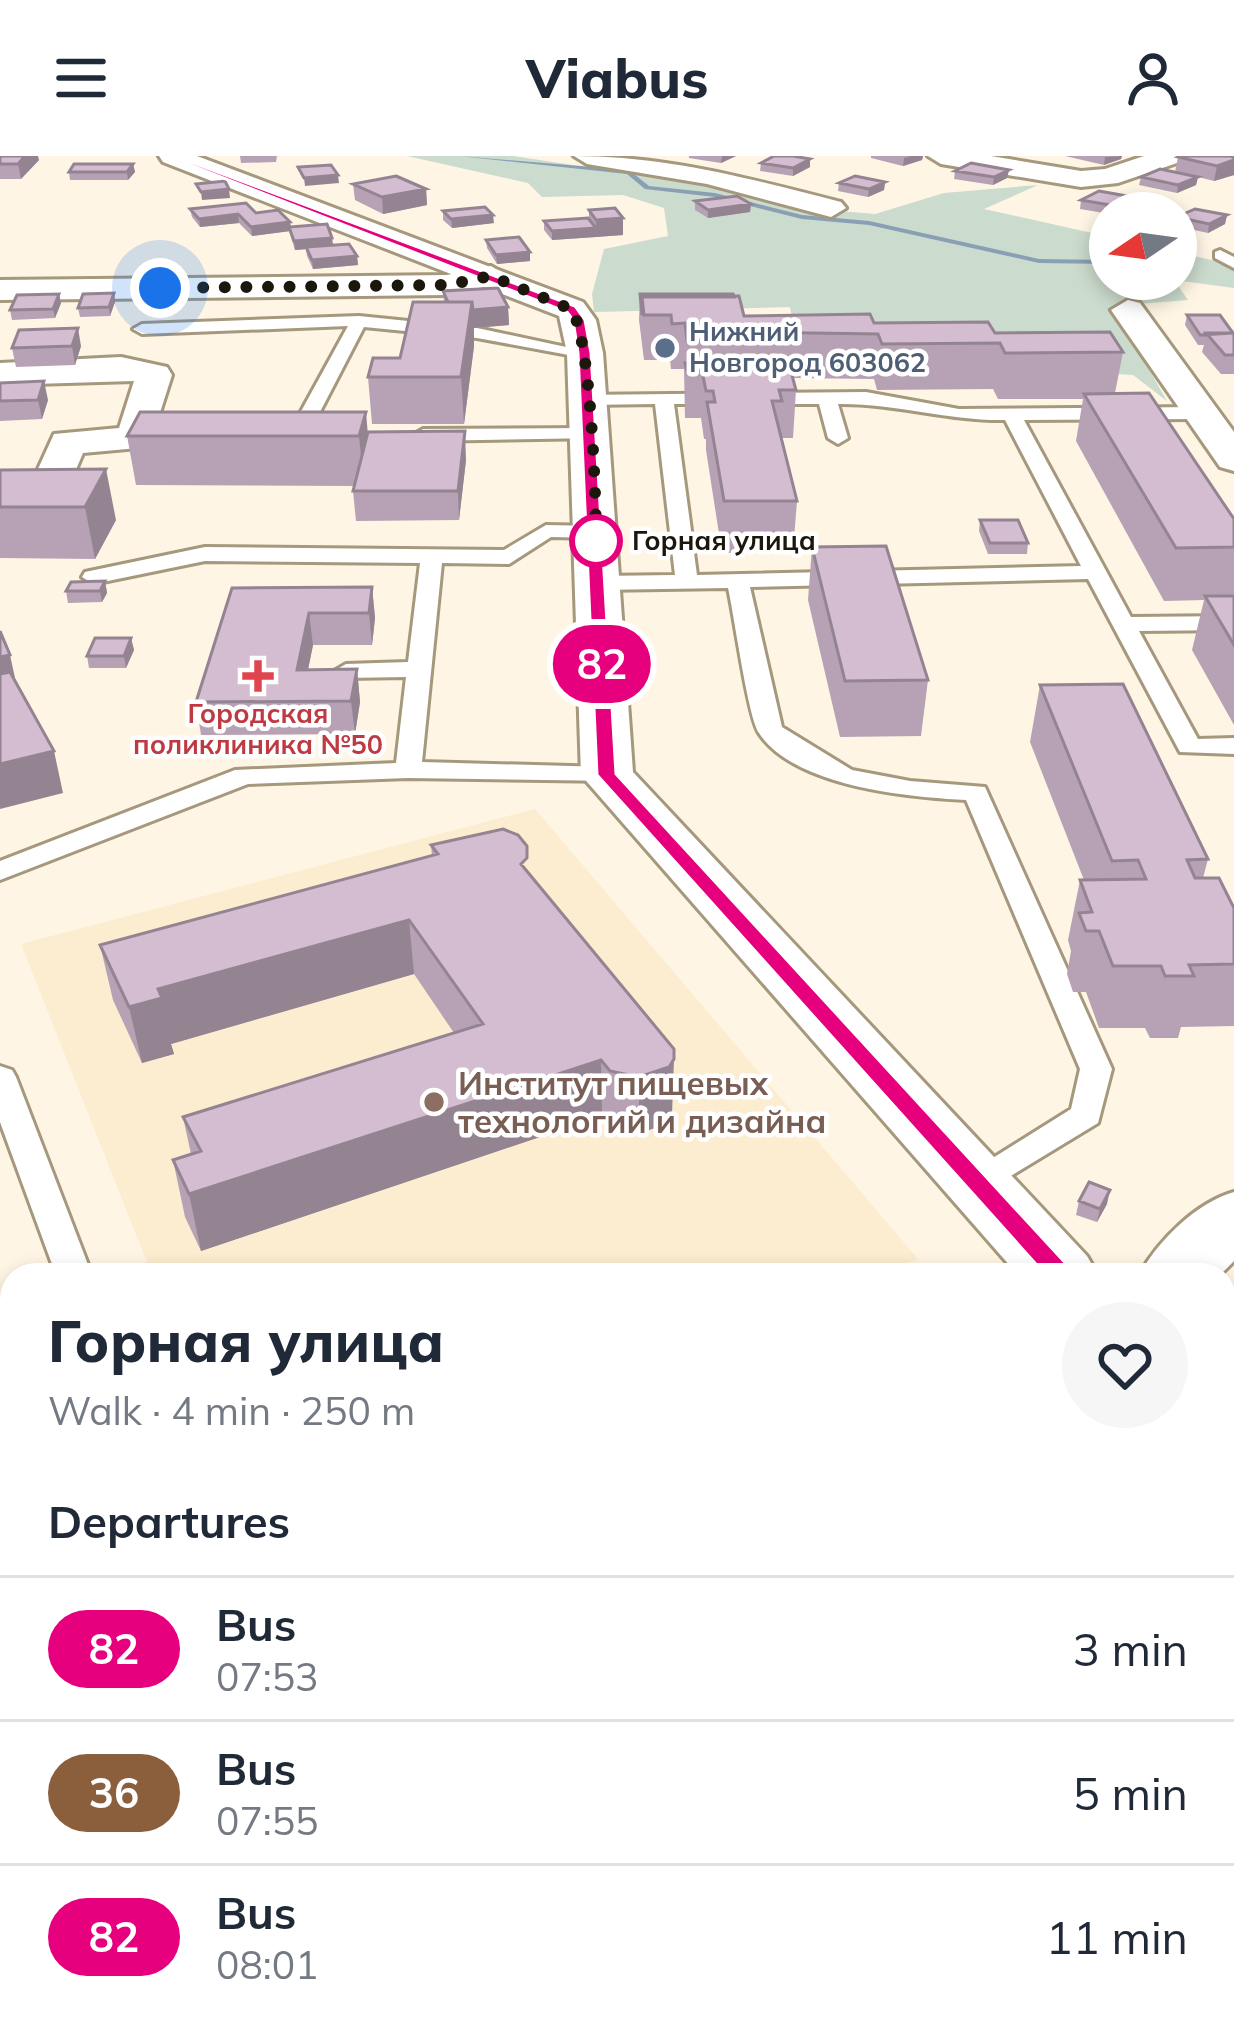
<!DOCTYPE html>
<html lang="en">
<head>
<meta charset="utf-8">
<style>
	body { margin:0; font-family:Mulish,sans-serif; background:#f6f6f7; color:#1f2937; height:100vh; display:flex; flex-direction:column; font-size:45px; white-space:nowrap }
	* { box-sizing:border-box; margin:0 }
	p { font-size:39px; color:#747a83 }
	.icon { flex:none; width:66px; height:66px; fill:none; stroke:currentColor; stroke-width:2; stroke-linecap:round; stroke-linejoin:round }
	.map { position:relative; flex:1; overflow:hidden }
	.drawer { position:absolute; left:0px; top:1107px; width:1236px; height:768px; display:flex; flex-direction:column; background:#fff; border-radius:36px 36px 0 0; box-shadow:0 6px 18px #0003 }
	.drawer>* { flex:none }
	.badge { padding:0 24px; border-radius:39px; font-size:42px; line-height:78px }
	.needle { width:78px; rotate:257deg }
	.buttons { position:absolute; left:1089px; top:36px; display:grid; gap:24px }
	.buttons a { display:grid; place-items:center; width:108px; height:108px; border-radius:50%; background:#fff; box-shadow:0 6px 18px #0003; font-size:60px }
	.you { position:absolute; width:60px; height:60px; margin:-30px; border:9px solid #fff; border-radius:50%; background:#1a73e8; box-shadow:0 0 0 18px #1a73e833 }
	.map>.badge { position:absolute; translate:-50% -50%; box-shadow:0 0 0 6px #fff }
	h2 { padding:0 48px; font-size:45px; line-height:108px }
	.round { display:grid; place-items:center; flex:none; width:126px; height:126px; border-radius:63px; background:#f6f6f7 }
	.overview { display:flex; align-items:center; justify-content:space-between; height:204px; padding:0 48px }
	h1 { font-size:57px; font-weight:800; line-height:90px }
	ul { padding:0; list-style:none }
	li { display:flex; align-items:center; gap:36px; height:144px; padding:0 48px; border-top:3px solid #e0e1e3 }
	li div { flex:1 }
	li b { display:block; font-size:45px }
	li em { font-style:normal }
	li .badge { min-width:132px; font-weight:700; text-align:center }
	header { display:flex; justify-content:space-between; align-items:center; height:156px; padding:0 48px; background:#fff; font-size:54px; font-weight:800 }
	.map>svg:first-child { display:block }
	.built { fill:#fcedd0 }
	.green { fill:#cbdbcd }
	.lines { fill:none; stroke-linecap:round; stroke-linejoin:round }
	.stream { fill:#889fb4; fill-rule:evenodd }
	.lane-casing { stroke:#a5987d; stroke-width:6 }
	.street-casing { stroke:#a5987d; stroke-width:6 }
	.secondary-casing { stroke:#a5987d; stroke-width:6 }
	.lane { fill:#fff; fill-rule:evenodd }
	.street { fill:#fff; fill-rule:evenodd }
	.secondary { fill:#fff; fill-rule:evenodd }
	.wall { fill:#b6a2b4 }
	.shaded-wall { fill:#948492 }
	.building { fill:#d4bcd1; stroke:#948492; stroke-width:3 }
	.line { fill:#e6007e; stroke:#fff; stroke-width:3 }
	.walk { stroke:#1c170d; stroke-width:12; stroke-dasharray:0 21.6 }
	.service-dot { fill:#5c6f8a; stroke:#fff; stroke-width:4.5 }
	.stop-dot { fill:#fff; stroke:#e6007e; stroke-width:6 }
	.health-dot { fill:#e0444e; stroke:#fff; stroke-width:4.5 }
	.education-dot { fill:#8d6e63; stroke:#fff; stroke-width:4.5 }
	.labels { text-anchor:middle; stroke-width:9; stroke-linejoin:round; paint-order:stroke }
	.far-service-label { font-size:27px; font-weight:bold; fill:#4e5e75; stroke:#fff; text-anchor:start }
	.far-stop-label { font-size:27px; font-weight:bold; fill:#1c170d; stroke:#fff; text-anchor:start }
	.far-health-label { font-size:27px; font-weight:bold; fill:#be3a42; stroke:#fff }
	.education-label { font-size:33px; font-weight:bold; fill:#785e54; stroke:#fff; text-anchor:start }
</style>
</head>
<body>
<header><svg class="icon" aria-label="menu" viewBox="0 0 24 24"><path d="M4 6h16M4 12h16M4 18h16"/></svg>Viabus<svg class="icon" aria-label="person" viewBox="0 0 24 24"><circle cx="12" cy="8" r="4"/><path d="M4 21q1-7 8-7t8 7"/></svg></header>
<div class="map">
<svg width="1234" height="1875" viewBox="0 0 1234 1875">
	<rect width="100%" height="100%" fill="#fef5e4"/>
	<path class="built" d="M535,653L918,1103L874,1119H152L21,788Z"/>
	<path class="green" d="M407,0H513L725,32L816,53L875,58L944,37L1038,29L984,53L1110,81V123H1176V96L1234,109V132L1174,124L1188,144L1113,150L1167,245L1133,219L799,198L790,151L594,156L592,138L604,93L668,80L664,52L623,39L542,41L528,27Z"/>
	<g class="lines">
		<path class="stream" d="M459,0L629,14L649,30L715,37L802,59L869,65L1039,103L1110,104V108L1039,107L869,69L802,63L715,41L645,33L627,18Z"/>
		<g class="lane-casing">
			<path id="lane" d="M1220,94L1234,101V112L1215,102V96Z
				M359,160L477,172L594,197L585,202L477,182L364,171L307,281L297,287L287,281L348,170L142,178L133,173L142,168Z
				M866,236L959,253L1200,251L1209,257L1200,263L1024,264L1131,461L1234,460V474L1139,475L1198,583L1234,582V598L1180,596L1088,423L750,431L782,571L852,614L910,625L985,631L1112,913L1098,967L976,1041L964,1038L959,1029L964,1020L1071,953L1080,913L966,644C908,641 795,631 759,577C748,561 734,458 728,432L599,434L588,427L599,420L675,419L655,248L587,249L578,243L580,239ZM674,248H819L828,282L838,288L848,282L838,248C894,247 948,265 1005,264L1081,410L697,419Z
				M590,272L600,278L597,282L423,285L413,279L423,273Z
				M546,369L596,370L607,376L596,382L551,381L509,408L442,407L422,606L607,611L620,619L616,625L408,622L248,628L0,724V705L235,614L396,607L406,521L346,522L334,515L346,508L408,506L420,407L205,405L93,428L82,421L85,416L205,391L504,394Z
				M0,910L12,914L16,921L92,1119H56L0,966Z
				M175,1863H227L231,1875H179Z
				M1039,1863H1091L1094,1875H1042Z"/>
		</g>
		<g class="street-casing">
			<path id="street" d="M574,0C667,0 751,23 841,46L846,52L831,61L707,28L587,8Z
				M928,0H991L1081,15L1105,13L1144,0H1184L1180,6L1118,27L1081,31L941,8Z
				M491,110L507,120L502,127L447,139L0,144V124L447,119Z
				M1128,144L1140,147L1234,276V315L1220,311L1111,154Z
				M121,201L167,211L172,219L149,291L83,297L63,344L0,350V326L33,324L54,278L119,272L134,225L0,229V207Z
				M1234,1036V1105L1220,1119H1139C1159,1084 1196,1047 1234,1036Z
				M12,1604V1696L0,1701V1609Z"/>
		</g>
		<g class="secondary-casing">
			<path id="secondary" d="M159,0H197L583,146L596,164L603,197L633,616L1087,1100L1098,1119H1018L581,619L567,197L559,160L163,6Z
				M1224,1257L1234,1260V1332L1224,1328Z"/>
		</g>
		<use href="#lane" class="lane"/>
		<use href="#street" class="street"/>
		<use href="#secondary" class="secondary"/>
	</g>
	<path class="wall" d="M0,0L39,4L21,23H0Z
		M240,0H277L276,6L241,7Z
		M689,0H736L721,7L689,2Z
		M871,0H923L922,4L903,10L871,2Z
		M1065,0H1122L1121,3L1104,9Z
		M1234,0V19L1214,25L1198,21L1196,29L1177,37L1139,29L1141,21L1175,16L1178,1Z
		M761,7L810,11L793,20L760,15Z
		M133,8L135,16L128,24H70L69,16Z
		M1009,14L1007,22L993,29L954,23L955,15Z
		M885,26L884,34L868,41L838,35L839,27Z
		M353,28L426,33L427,49L383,58L355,44Z
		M1138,42L1136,50L1124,57L1110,58L1080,53L1081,44Z
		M695,45L751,48L750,56L708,62L695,54Z
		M190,53L256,57L290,66L291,71L332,82L333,89L357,100L358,109L313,113L307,100L306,93L295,94L289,75L252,80L239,67L200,71L192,61Z
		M589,54L623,62V79L552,84L544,74V65L589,62Z
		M443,55L494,67L452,72L443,64Z
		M1227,59L1225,68L1208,77L1176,70L1177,61Z
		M486,84L530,105L497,108L487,92Z
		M443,135L508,151L509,169L474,172V190L464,268H372L368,221L400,202L444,146Z
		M114,137L115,146L110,160L80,161L78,152Z
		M59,138L61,147L55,162L12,164L10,154Z
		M640,138L744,160L874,167L995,177L1123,196L1115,237L1234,363V569L1192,494L1204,444L1164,445L1076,285L1083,243H998L993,233L877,234L874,223L792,222L796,234L793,282H781L797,345L793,396L722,397L706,294V283H704L701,262H685L684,213H671L670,204H644L639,164Z
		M1187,159L1234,177V218H1221L1202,196L1204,189H1198L1185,169Z
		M19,174L81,190L75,209L16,211L12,192Z
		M0,227L48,244L42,263L0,265Z
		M368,276L466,304L459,364L356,365L353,335L355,330L136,329L127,280Z
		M0,314L116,364L95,403L0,402Z
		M980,364L1028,387L1027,398H988L979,375Z
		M812,391L928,524L921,580L840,581L808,444Z
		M105,425L107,437L102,446L68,447L66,435Z
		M372,431L375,462L372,489H313L308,514L357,513L360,546L355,578L201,579L196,546L232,432Z
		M131,482L134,494L126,512H89L87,500Z
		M1040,529L1208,703L1203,722L1234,752V870L1181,871L1178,882H1150L1145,872H1099L1086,836H1073L1067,818L1071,795L1068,784L1080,724H1084L1030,586Z
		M431,689L528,716L672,959L668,968L639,977L611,972L602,960L201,1095L185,1061L173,1004L191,998L183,961L454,877L414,818L171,888L174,898L142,907L113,844L100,789L432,700Z
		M1079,1045L1107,1048L1097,1066L1076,1059Z
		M1224,1527L1234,1539V1875H1199L1191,1863H1224Z
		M361,1863H634L640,1875H366Z"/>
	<path class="shaded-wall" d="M25,0H38L39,4L21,23L18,8Z
		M722,0H736L721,7Z
		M911,0H923L922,4L903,10L904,2Z
		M1122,0L1121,3L1104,9L1105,1Z
		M810,3V11L793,20V12Z
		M1234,4V19L1214,25L1217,10Z
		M133,8L135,16L128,24L127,16Z
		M1009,14L1007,22L993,29L994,21Z
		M338,19L339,27L305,30L304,22Z
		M1198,21L1196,29L1177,37L1178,29Z
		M885,26L884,34L868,41L869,33Z
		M229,33L230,42L202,44L201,36Z
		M426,33L427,49L383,58L382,41Z
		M1138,42L1136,50L1124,57H1120L1121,51Z
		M751,48L750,56L708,62V54Z
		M238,58L239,67L200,71L199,63Z
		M493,59L494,67L452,72L451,63Z
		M1227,59L1225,68L1208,77L1209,68Z
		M623,62V79L596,81V64Z
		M290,66L291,75L252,80L251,71Z
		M596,72V81L552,84V75Z
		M332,82L333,91L295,94L294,85Z
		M530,96V105L497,108L496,99Z
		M357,100L358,109L313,113L312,104Z
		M114,137L115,146L110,160L109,151Z
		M59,138L61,147L55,162L53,153Z
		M508,151L509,169L474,172V190L464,268L461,221L452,155Z
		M78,172L81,190L75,209L72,190Z
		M44,225L48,244L42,263L38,244Z
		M366,256L370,304L364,330L359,280Z
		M465,275L466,304L459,364L458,335Z
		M106,313L116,364L95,403L85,351Z
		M105,425L107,437L102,446L100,435Z
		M372,431L375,462L372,489L369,457Z
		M309,457L313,489L301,547L297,514Z
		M131,482L134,494L126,512L124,500Z
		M10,499L15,522L0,525V501Z
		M357,513L360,546L355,578L351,545Z
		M54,595L63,637L0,653V608Z
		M409,764L414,818L171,888L174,898L142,907L129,851L158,833Z
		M674,903L672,959L668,968L639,977V921Z
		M601,904L602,960L201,1095L189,1038Z
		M1110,1034L1107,1048L1097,1066L1100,1053Z
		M12,1435V1507L0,1512V1439Z"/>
	<path class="building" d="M0,0H25L18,8H0Z
		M774,0H793L810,3L793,12L761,7Z
		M1180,0H1230L1234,1V4L1217,10L1178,1Z
		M971,7L1009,14L994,21L955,15Z
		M74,8H133L127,16H69Z
		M331,9L338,19L304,22L298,11Z
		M1160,13L1198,21L1178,29L1141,21Z
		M396,20L426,33L382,41L353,28Z
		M855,20L885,26L869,33L839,27Z
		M225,25L229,33L201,36L196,28Z
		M1099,35L1138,42L1121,51L1081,44Z
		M737,40L751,48L708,54L695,45Z
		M246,47L256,57L278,54L290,66L251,71L238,58L199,63L190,53Z
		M485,51L493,59L451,63L443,55Z
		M615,52L623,62L596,64L589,54Z
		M1195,53L1227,59L1209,68L1177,61Z
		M588,62L596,72L552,75L544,65Z
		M327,68L332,82L294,85L289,71Z
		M519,81L530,96L496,99L486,84Z
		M349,88L357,100L312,104L306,91Z
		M498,132L508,151L473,154L472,146H448L443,135Z
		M114,137L109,151L78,152L83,138Z
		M59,138L53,153L10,154L17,139Z
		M640,138H733L734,141H642V159Z
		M739,140L744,160L870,158L874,167L988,166L995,177L1110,176L1123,196L1005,197L1000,187L882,188L878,178L747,176L749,185H687L685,167L672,168L671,159H644L642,141Z
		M413,146H472L461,221H368L373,202H400Z
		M1187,159H1220L1233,177L1200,179Z
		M78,172L72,190L12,192L19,174Z
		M1206,177H1234V199H1225Z
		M787,201L796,234H779L782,245H772L797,345H724L707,246H715L713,235H706L702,215H687L685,207H701L700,202Z
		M44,225L38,244L0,245V227Z
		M1149,237L1234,363V391L1176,392L1084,238Z
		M140,256H366L359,280H127Z
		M465,275L458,335H353L368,276Z
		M106,313L85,351H0V314Z
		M980,364H1018L1028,387H990Z
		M886,390L928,524L845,525L812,391Z
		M105,425L100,435H66L71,426Z
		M372,431L369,457H309L297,514L357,513L351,545L196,546L232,432Z
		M1205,440H1234V489Z
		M0,475L10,499L0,501Z
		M95,482H131L124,500H87Z
		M10,516L54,595L0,608V518Z
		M1123,528L1208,703L1187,704L1195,722H1219L1234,752V808L1189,809L1194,820H1165L1161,810H1113L1099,775H1086L1079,757L1092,756L1080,724L1146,723L1138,704L1112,705L1040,529Z
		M503,673L518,679L527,690V702L521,708L674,893V903L669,911L639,921L610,915L601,904L189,1038L173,1004L201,995L183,961L483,868L409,764L158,833L162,842L129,851L100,789L438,698L431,689Z
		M1089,1026L1110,1034L1100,1053L1079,1045Z
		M0,1198L12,1233V1435L0,1439Z
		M1224,1527L1234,1539V1828L1224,1814Z
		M371,1863H634L640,1875H376Z"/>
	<path class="line" d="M167,0H175L575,150L585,164L591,197L616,618L1070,1112L1074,1119L1070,1126H1052L597,619L578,197L573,164L567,156Z"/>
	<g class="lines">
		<path class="walk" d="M160,132L447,129L491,120L571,153C591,179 596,344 596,385"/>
	</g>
	<circle class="service-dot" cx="665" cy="192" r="12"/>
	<circle class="stop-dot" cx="596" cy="385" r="24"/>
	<path class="health-dot" d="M252 502h12v12h12v12h-12v12h-12v-12h-12v-12h12z"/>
	<circle class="education-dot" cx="434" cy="946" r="12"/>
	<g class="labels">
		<g class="far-service-label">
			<text x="689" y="185">Нижний<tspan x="689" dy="31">Новгород 603062</tspan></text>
		</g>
		<g class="far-stop-label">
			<text x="632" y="394">Горная улица</text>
		</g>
		<g class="far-health-label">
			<text x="258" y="567">Городская<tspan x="258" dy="31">поликлиника №50</tspan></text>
		</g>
		<g class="education-label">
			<text x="458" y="939">Институт пищевых<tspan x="458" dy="38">технологий и дизайна</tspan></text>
		</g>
	</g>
</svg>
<div class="buttons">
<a><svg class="needle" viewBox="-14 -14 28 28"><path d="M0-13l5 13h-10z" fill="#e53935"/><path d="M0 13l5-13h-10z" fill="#747a83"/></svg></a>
</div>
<div class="you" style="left:160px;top:132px"></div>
<b class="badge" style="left:602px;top:508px;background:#e6007e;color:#fff">82</b>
<section class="drawer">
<div class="overview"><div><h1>Горная улица</h1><p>Walk · 4 min · 250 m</p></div><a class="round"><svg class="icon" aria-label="heart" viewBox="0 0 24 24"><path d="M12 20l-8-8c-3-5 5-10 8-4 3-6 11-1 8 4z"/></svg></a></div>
<h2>Departures</h2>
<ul>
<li><span class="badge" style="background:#e6007e;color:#fff">82</span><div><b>Bus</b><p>07:53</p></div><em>3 min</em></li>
<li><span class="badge" style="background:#8b5e3c;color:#fff">36</span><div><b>Bus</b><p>07:55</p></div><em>5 min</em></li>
<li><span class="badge" style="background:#e6007e;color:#fff">82</span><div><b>Bus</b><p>08:01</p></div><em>11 min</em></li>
</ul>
</section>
</div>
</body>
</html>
